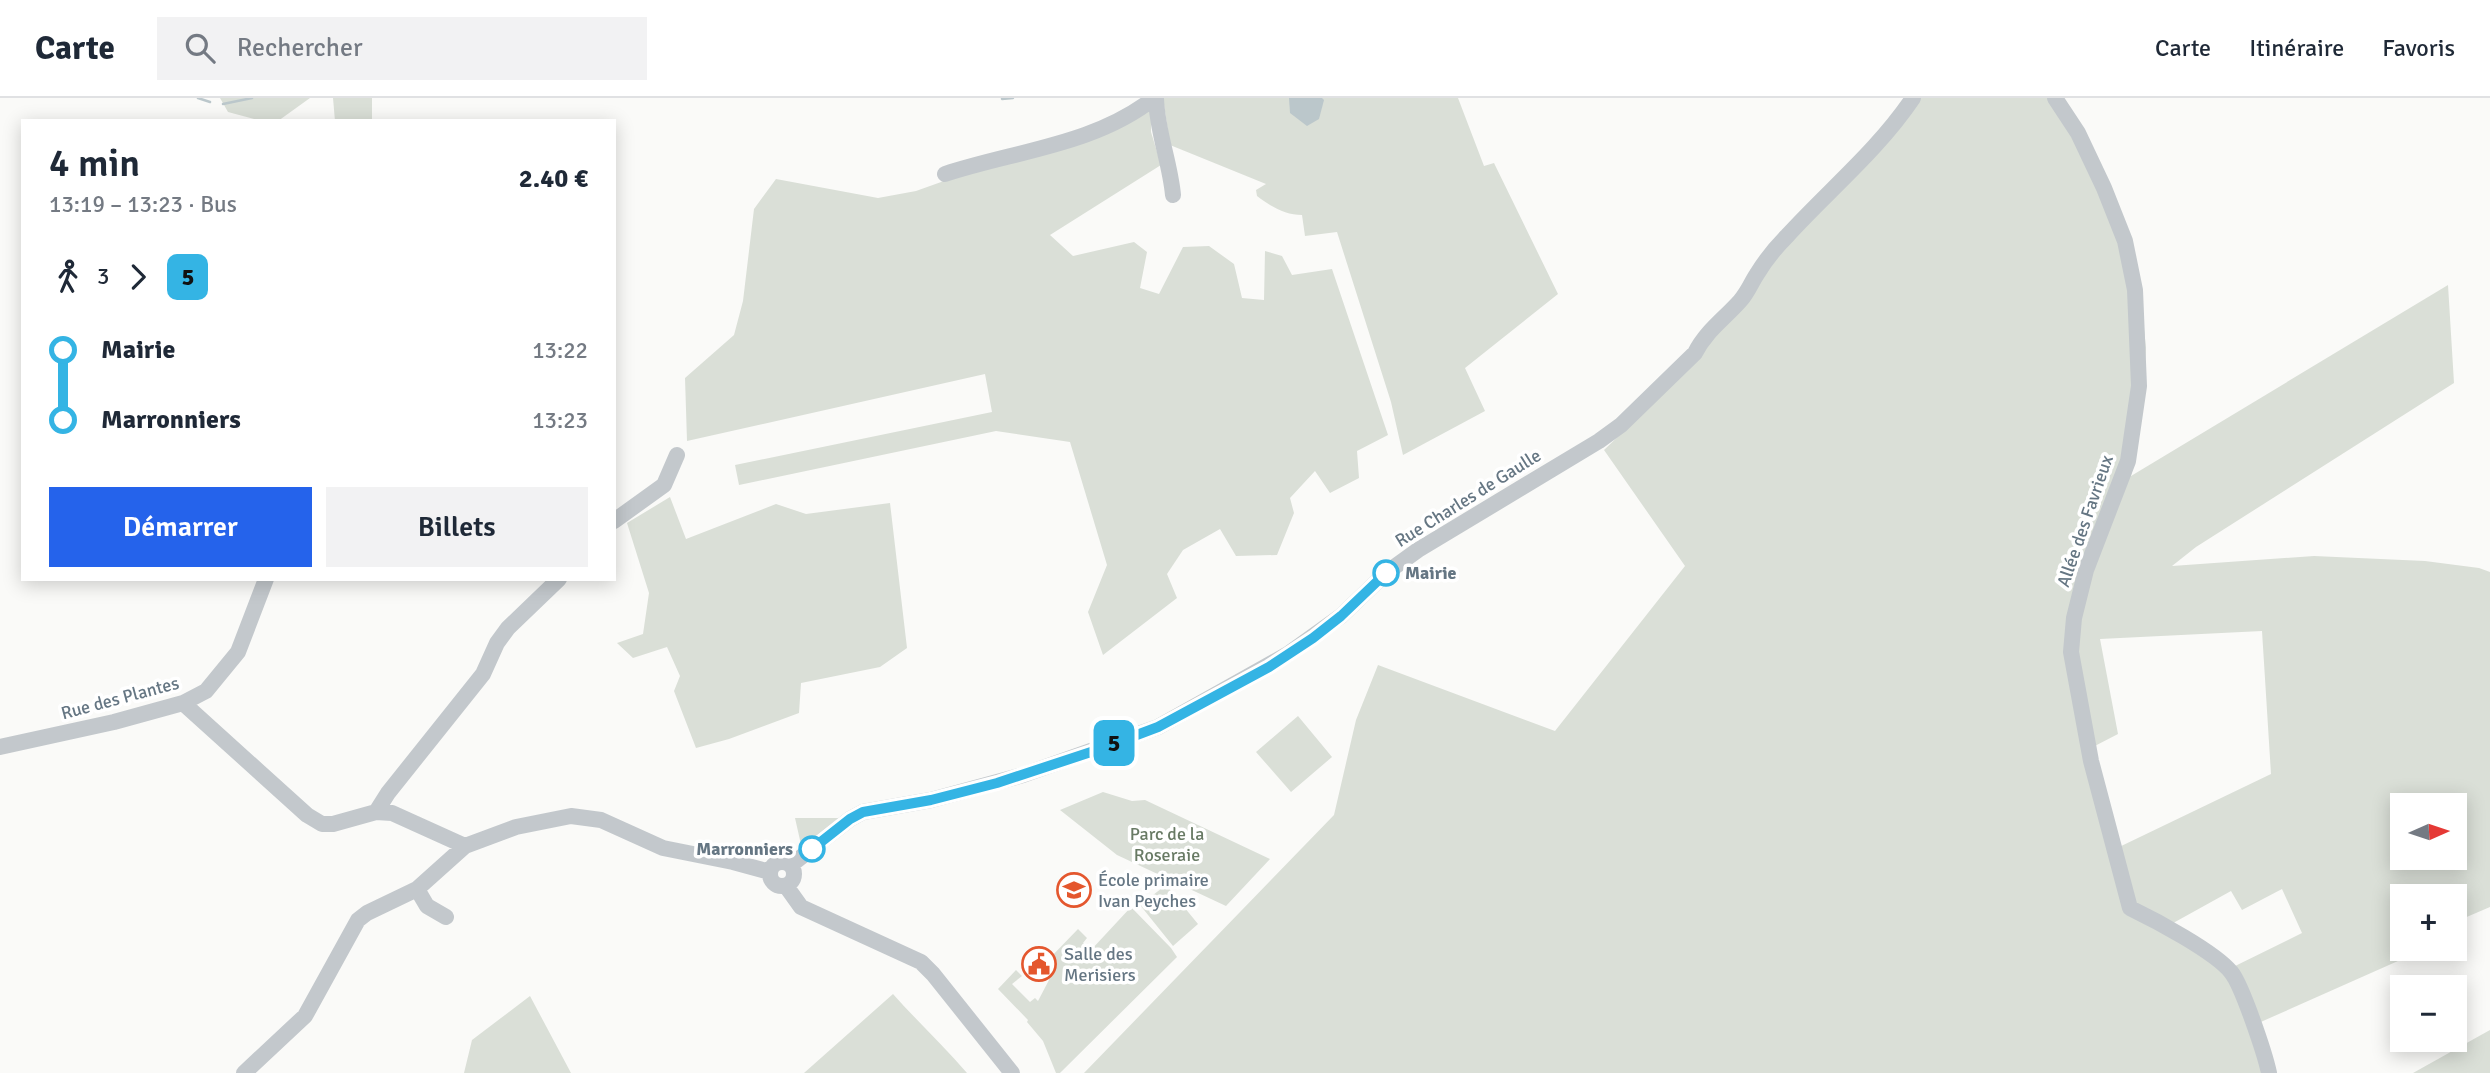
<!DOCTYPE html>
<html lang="fr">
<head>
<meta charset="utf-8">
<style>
	body { margin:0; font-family:Signika,sans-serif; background:#f2f2f3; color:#1f2937; height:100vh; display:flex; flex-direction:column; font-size:26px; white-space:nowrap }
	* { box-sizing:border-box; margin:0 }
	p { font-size:23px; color:#747a83 }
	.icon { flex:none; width:38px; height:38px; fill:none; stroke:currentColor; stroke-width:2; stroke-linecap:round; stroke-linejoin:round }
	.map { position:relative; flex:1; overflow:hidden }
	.drawer { position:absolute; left:21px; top:21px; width:595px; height:462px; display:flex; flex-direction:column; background:#fff; border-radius:0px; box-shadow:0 4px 18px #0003 }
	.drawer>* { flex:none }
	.badge { padding:0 14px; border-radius:10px; font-size:24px; line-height:46px }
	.needle { width:46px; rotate:87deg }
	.controls { position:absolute; left:2390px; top:695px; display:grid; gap:14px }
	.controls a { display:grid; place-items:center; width:77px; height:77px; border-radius:0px; background:#fff; box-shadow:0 4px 18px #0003; font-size:35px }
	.map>.badge { position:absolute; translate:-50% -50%; box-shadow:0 0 0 4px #fff }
	.legs { display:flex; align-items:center; gap:10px; height:77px; padding:0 28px; font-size:23px }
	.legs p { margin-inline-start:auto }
	.summary { display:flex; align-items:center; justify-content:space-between; height:119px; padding:0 28px }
	h1 { font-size:38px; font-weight:600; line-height:52px }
	.primary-button { display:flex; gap:14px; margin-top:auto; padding:14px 28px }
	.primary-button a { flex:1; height:80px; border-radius:0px; background:#2563eb; color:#fff; font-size:28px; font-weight:600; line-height:80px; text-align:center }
	.primary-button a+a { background:#f2f2f3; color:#1f2937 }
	ul { padding:0 28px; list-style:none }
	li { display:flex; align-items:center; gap:24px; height:70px; font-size:26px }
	li i { display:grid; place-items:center; width:10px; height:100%; margin:0 9px; background:currentColor }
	li i::after { content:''; width:18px; height:18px; margin:-9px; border:5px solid; border-radius:50%; background:#fff }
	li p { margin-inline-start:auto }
	li:first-child i { background:linear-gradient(#0000 50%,currentColor 0) }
	li:last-child i { background:linear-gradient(currentColor 50%,#0000 0) }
	header { display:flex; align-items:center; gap:42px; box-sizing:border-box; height:98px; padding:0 35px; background:#fff; border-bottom:2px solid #e0e1e3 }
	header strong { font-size:33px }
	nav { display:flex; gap:38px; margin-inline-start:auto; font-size:24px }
	.search { width:490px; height:63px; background:#f2f2f3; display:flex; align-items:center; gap:18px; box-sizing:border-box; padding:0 24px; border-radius:0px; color:#747a83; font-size:26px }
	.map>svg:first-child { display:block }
	.green { fill:#dadfd7; fill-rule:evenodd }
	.water { fill:#bbc7cb }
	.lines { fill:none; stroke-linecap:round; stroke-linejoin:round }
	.stream { stroke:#bbc7cb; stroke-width:2.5 }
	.minor { stroke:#c3c8cc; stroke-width:16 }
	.line-1-casing { stroke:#fff; stroke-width:16 }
	.line-1 { stroke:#34b4e4; stroke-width:10 }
	.stop-1-dot { fill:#fff; stroke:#34b4e4; stroke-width:3.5 }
	.labels { text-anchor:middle; stroke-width:7; stroke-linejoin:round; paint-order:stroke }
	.street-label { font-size:18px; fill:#657683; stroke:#fff }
	.stop-label { font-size:18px; font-weight:bold; fill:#657683; stroke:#fff; text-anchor:start }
	.park-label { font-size:18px; fill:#687a64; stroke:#fff }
	.poi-label { font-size:18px; fill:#657683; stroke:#fff; text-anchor:start }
</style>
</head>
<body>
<header>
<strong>Carte</strong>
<div class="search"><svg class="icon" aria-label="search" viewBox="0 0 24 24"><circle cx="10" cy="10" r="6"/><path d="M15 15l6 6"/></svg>Rechercher</div>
<nav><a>Carte</a><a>Itinéraire</a><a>Favoris</a></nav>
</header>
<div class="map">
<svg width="2490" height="975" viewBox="0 0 2490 975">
	<rect width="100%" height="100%" fill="#fafaf8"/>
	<path class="green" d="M220,0H310L278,23H262L228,14Z
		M333,0H372V23H335Z
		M1163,0H1458L1484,68L1494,65L1558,196L1465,270L1485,313L1403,357L1391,304L1337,134L1305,138L1302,117C1285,117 1270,108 1257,98L1256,92L1266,86L1170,47Z
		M1920,0H2061L2141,202L2146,250L2142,319L2131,378L2448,187L2454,285L2196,449L2172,468L2314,458L2425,463L2479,470L2490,474V809L2455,824V798H2403V850L2425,851L2254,927L2269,975H1084L1334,717L1356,622L1378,567L1555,633L1685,468L1604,352L1682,277L1797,130ZM2262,533L2271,676L2115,751L2089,651L2118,636L2100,541ZM2403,707H2455V760H2403ZM2282,791L2302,835L2229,871L2166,829L2231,793L2242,812Z
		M1151,9V34L1161,67L1050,137L1073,158L1134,144L1147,154L1140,190L1159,196L1183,149L1209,148L1234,166L1242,200L1264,202L1265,153L1282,158L1292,177L1332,171L1388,337L1357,353L1359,380L1330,395L1315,373L1290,400L1294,415L1277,457L1236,458L1220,431L1183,452L1167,476L1177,500L1103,557L1088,514L1107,467L1070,344L996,333L739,387L735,367L992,314L985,276L687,343L685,280L734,237L743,203L754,111L776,81L878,100L916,93Z
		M670,399L686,441L776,406L806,416L890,405L907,550L880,569L801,585L799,615L729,641L696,650L674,593L680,578L667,549L633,560L617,545L643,536L649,495L627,425Z
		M1298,618L1332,659L1291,694L1256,654Z
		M1103,694L1132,703L1145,702L1270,761L1226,808L1117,757L1060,712Z
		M795,720H846L802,751Z
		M1166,787L1198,826L1173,848L1140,807Z
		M1131,809L1171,850L1177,859L1060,975H1056L1043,943L1027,924L1028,922L998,891L1016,872L1022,878L1012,886L1030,904L1035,900L1038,903L1049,882L1050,877L1056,870L1048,862L1078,831L1087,840L1083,845L1091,852Z
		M893,896C917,923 943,947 967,975H804Z
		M530,898L571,975H464L472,942Z
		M2490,932V975H2413L2481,937Z"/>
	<path class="water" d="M1289,0H1322L1324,2L1319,21L1307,28L1290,15Z"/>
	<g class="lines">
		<path class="stream" d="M198,0L210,4
			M1002,1L1013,0
			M223,6L252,0"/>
		<path class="minor" d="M1156,0C1157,34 1170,64 1173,97
			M2055,0L2078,35L2104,90L2125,143L2135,192L2139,288L2128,363L2086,472L2074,520L2071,554L2091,663L2130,810C2155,822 2215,854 2231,874C2242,887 2265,956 2269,975
			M945,76C1014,53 1095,47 1154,0
			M614,423L664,387L677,357
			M183,605L307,717L322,726H333L376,714L392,715L465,748
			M0,649L114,624L183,605L206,593L238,554L266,481
			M376,714L388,695L483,576L497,545L508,530L559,481
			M770 776a12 12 0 1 1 24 0a12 12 0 1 1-24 0Z
			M791,767L850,721L863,714L931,702L1023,677L1158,629L1288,556L1341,518L1386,475L1418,452L1599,343L1621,327L1695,255C1706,233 1724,221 1740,203C1748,194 1751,185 1757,176C1765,163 1776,149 1787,138C1829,92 1878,52 1913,0
			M786,788L801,809L921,864L933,876L1012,975
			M417,791L427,808L446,819
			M244,975L305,918L358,822L367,815L417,791L465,748L516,729L571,718L601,722L663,750L733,764L770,774"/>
	</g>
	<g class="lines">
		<g class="line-1-casing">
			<path id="line-1" d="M812,751L850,721L863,714L931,702L997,685L1097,652L1158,629L1269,569L1313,540L1341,518L1386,475"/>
		</g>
		<use href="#line-1" class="line-1"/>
	</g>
	<defs>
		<g id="school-ring" transform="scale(1.75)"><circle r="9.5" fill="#fff" stroke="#e4572e" stroke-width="1.5"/><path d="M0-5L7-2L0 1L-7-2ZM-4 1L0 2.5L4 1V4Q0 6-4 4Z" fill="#e4572e"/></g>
		<g id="civic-ring" transform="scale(1.75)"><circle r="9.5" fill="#fff" stroke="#e4572e" stroke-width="1.5"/><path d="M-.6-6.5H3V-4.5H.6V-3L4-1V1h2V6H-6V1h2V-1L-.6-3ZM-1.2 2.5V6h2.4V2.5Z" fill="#e4572e"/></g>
	</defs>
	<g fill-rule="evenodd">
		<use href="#school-ring" x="1074" y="792"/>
		<use href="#civic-ring" x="1039" y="866"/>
	</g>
	<g class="stop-1-dot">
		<circle cx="1386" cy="475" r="12"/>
		<circle cx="812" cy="751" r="12"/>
	</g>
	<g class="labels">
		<g class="street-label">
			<text transform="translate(1468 400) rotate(-32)" y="6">Rue Charles de Gaulle</text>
			<text transform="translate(2085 423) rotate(-71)" y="6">Allée des Favrieux</text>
			<text transform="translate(120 600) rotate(-15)" y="6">Rue des Plantes</text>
		</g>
		<g class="stop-label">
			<text x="1405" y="481">Mairie</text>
			<text x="793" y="757" text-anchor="end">Marronniers</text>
		</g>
		<g class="park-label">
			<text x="1167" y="742">Parc de la<tspan x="1167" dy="21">Roseraie</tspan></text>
		</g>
		<g class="poi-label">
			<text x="1098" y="788">École primaire<tspan x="1098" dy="21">Ivan Peyches</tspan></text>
			<text x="1064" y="862">Salle des<tspan x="1064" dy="21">Merisiers</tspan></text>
		</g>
	</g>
</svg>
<div class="controls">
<a><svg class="needle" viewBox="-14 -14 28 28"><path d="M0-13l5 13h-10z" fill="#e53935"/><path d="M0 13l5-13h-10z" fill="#747a83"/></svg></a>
<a>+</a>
<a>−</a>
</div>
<b class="badge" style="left:1114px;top:645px;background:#34b4e4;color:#111">5</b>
<section class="drawer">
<div class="summary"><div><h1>4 min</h1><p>13:19 – 13:23 · Bus</p></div><b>2.40 €</b></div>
<div class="legs"><svg class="icon" aria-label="walk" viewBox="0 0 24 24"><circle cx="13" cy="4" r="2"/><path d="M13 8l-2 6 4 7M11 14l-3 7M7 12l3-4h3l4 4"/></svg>3<svg class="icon" aria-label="forward" viewBox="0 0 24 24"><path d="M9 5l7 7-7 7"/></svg><b class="badge" style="background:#34b4e4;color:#111">5</b></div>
<ul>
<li><i style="color:#34b4e4"></i><b>Mairie</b><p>13:22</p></li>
<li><i style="color:#34b4e4"></i><b>Marronniers</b><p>13:23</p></li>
</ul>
<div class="primary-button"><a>Démarrer</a><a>Billets</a></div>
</section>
</div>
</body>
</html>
